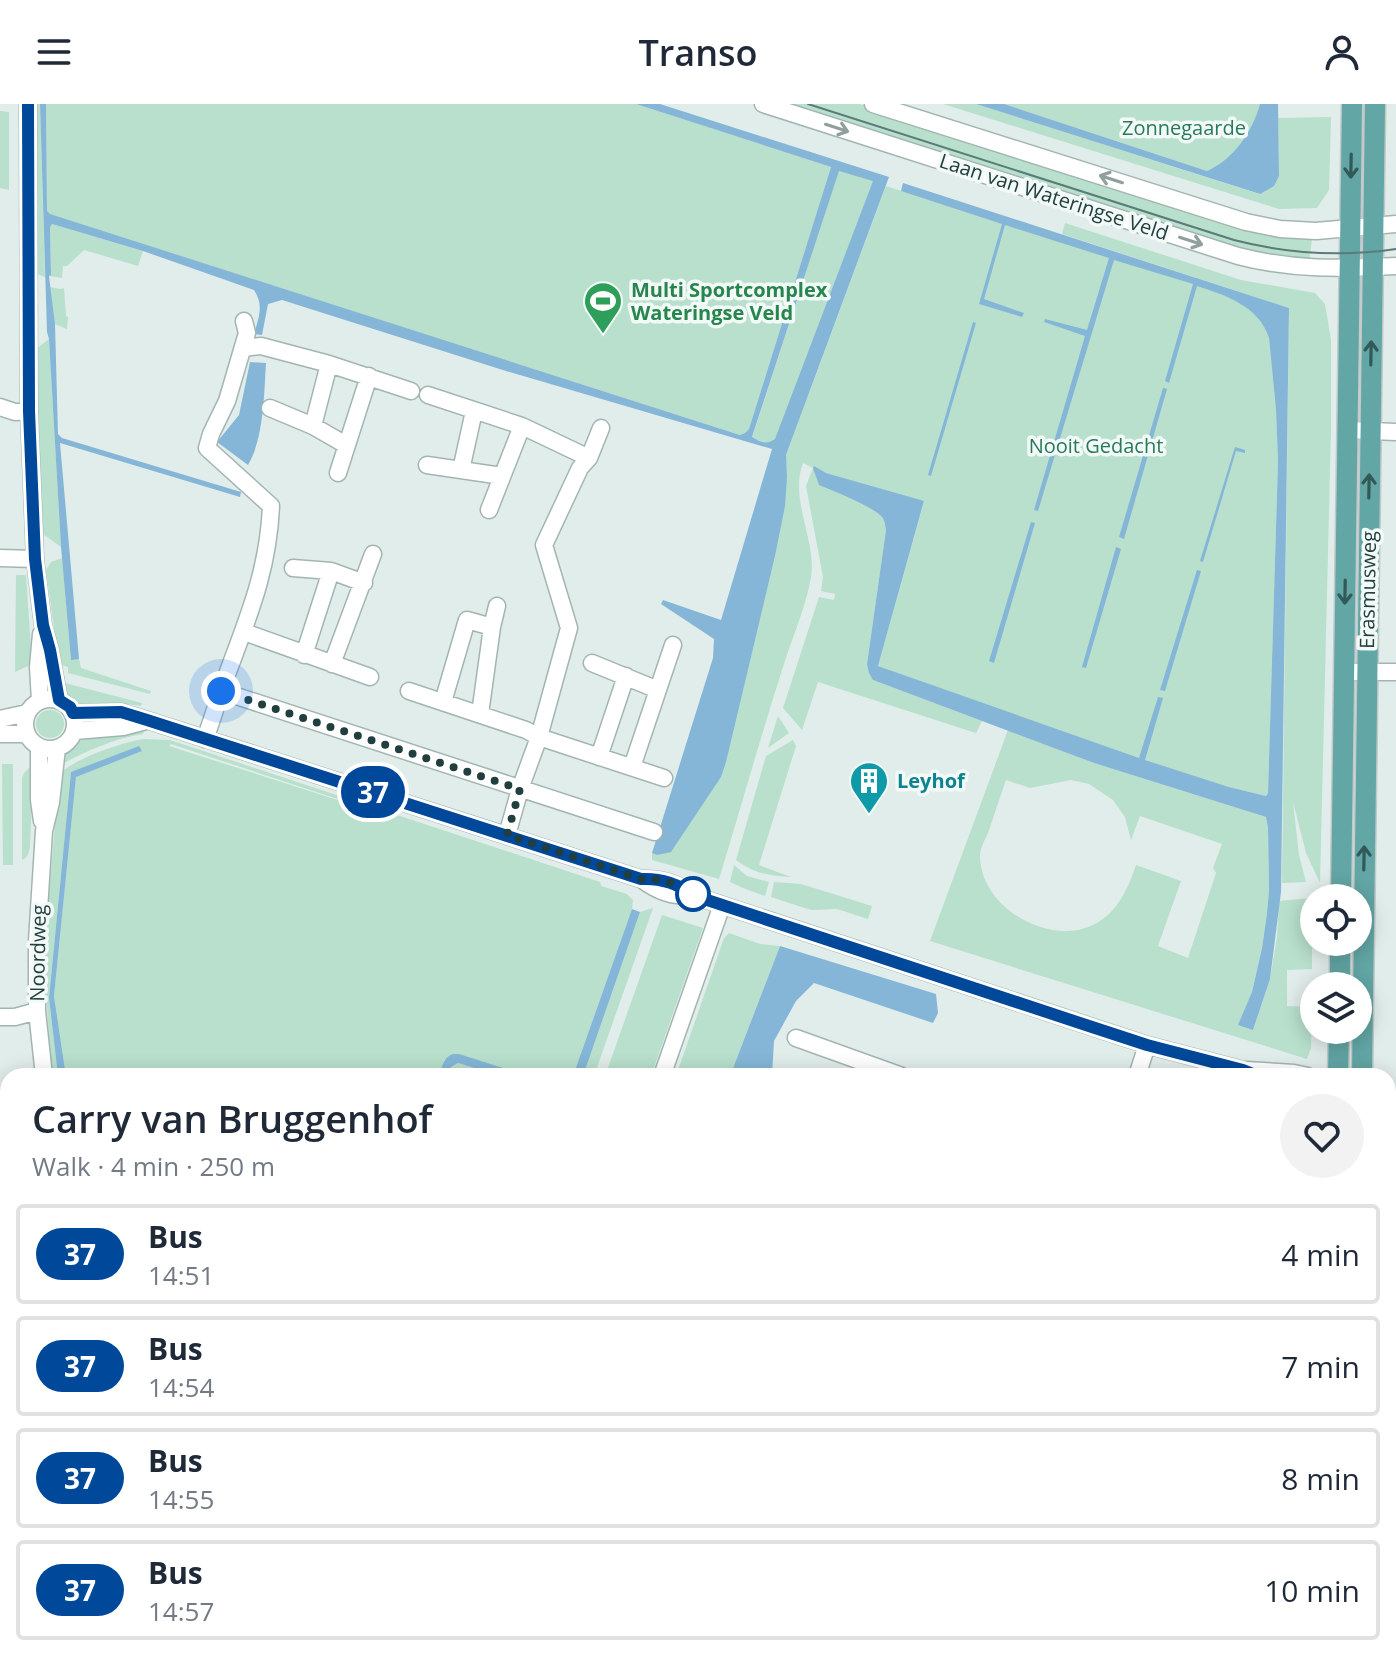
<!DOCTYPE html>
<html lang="en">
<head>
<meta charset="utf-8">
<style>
	body { margin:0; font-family:"Open Sans",sans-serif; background:#f2f2f3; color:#1f2937; height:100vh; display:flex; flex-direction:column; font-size:30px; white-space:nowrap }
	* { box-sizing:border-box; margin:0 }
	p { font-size:26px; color:#747a83 }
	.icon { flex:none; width:44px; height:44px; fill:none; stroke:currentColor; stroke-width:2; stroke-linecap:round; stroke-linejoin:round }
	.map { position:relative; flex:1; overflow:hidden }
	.panel { position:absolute; left:0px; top:964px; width:1396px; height:600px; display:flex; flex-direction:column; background:#fff; border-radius:24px 24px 0 0; box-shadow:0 4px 20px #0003 }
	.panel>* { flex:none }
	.badge { padding:0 16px; border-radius:26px; font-size:28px; line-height:52px }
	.fabs { position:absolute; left:1300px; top:780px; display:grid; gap:16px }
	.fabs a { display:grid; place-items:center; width:72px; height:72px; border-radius:50%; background:#fff; box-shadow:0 4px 20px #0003; font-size:40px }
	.you { position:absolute; width:40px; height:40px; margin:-20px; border:6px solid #fff; border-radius:50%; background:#1a73e8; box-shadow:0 0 0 12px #1a73e833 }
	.map>.badge { position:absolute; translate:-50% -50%; box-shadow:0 0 0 4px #fff }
	.round { display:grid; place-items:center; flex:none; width:84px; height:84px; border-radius:42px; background:#f2f2f3 }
	.headline { display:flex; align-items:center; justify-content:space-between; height:136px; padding:0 32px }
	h1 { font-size:38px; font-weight:600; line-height:60px }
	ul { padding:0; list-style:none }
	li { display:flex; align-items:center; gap:24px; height:100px; margin:0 16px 12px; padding:0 16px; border:4px solid #e0e1e3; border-radius:8px }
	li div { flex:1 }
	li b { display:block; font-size:30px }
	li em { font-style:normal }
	li .badge { min-width:88px; font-weight:700; text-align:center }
	header { display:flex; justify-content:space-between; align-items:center; height:104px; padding:0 32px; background:#fff; font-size:36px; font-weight:600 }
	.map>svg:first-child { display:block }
	.green { fill:#b8e0cc; fill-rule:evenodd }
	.water { fill:#85b6d7; fill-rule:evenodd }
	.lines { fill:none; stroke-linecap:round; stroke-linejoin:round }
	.minor-casing { stroke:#a3b5b3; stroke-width:19 }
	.major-casing { stroke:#c1c9c9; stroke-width:23 }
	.minor { stroke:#fff; stroke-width:16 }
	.major { stroke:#62a6a5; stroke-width:20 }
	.tram { stroke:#5a7b7a; stroke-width:2 }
	.oneway { stroke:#909f9e }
	.oneway2 { stroke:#305958 }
	.line-casing { stroke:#fff; stroke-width:18 }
	.line { stroke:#004899; stroke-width:12 }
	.walk { stroke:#203f3e; stroke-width:8; stroke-dasharray:0 14.4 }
	.stop-dot { fill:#fff; stroke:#004899; stroke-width:4 }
	.labels { text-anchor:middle; stroke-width:7; stroke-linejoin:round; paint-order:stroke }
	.park-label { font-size:20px; fill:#277a5a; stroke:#f2f9f7 }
	.street-label { font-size:20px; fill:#203f3e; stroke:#f2f9f7 }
	.leisure-label { font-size:20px; font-weight:bold; fill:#27864d; stroke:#f2f9f7; text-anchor:start }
	.culture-label { font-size:20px; font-weight:bold; fill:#0d838f; stroke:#f2f9f7; text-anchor:start }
</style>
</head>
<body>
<header><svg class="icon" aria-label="menu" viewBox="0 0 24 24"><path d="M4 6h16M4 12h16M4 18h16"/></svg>Transo<svg class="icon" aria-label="person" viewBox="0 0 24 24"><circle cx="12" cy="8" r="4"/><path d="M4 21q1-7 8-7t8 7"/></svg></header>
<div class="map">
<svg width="1396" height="1564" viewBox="0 0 1396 1564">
	<rect width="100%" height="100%" fill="#e1edea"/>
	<path class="green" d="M35,0H40L45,173L37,170Z
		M46,0H636L831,63L749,325L745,329L740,331L49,110L47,107Z
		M776,0H860L1246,123L1312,135L1309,159L1255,151Z
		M943,0H976L1259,90L1279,72L1278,14L1331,13L1329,86L1317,104L1279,105Z
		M1004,0H1260C1252,28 1234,55 1207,67Z
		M0,7L9,8V86L0,84Z
		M839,66L874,76L775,336C767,341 761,337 752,334Z
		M886,82L1193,180C1222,190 1259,200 1269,234L1276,306L1278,357L1268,689L1266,692L1229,683L1100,642L878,562L924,398L826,369L814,364L819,381C833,387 874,403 882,413C885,417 885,421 886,426L867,560L873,576L982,617L976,629L818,578L802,626L783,604L819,493L834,496L835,490L821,487L823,473L806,382L813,364L803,359C789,396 817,437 811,473C806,503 793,531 784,560C761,631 741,703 719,775L652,756V749L658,751L721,673L775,452L786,351Z
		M1065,119L1241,176L1315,189L1325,200L1331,236V325L1320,779L1306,749L1293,698L1299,751L1306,778L1282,779L1289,204L1062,130Z
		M52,120L143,147L138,162L84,146L67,162H63L62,174L49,172L51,170L50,122Z
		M50,183L60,185L64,184L66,212L68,213L67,225L55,220Z
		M49,235L61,443L43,430L35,292L36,245Z
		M62,454L71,555H79L81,564L151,587L150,590L68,569V563L59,560L46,466L51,458Z
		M16,471H26L32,560L15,568Z
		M61,578L142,599L141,602C132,601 124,599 115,600C91,602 70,607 61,578Z
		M36 620a14 14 0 1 1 28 0a14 14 0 1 1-28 0Z
		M778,612L789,629L768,644Z
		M1008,626L1094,659L1266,713L1268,724L1269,786L1267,809L1262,844L1252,888L1247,904L1253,926L1270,875L1277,833L1279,797L1312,794V865L1287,866V902L1312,903L1311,944L1307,955L930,837ZM1006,676L1030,684L1071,676L1089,680L1113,696L1125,713L1131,736L1140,712L1222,740L1213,764L1216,769L1188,854L1158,842L1181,777L1136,761C1129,782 1119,805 1100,817C1055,847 980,805 980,752C980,745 985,735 988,729C994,711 1000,694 1006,676Z
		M130,627H144L143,630C116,634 86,647 62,660L63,653L83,634Z
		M143,635L170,636L600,778L601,782L627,790L633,796L632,805L573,972H528L453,950L444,956L439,972H66L54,892L76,672L142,647L71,668L49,894L58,972H51L45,866L46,829L59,670C76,654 120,639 143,635ZM171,640L368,705L369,706L169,642Z
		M793,636L796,642L759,761L791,773C769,772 753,769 736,756L766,652Z
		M2,660H13V761H3Z
		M29,664L33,665L30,743L28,751L23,756L22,755V674L24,669Z
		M734,761L747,772L769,778L765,792L743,784L730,778Z
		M774,778L801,780L872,802L868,815L837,805L811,806L771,793Z
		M653,804L594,972H583L640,808Z
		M662,811L703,824L651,972H605Z
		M729,829L760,840L780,842L730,972H676L724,834Z
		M458,959L500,972H448L451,963Z
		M1393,1029L1396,1030V1096L1388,1098L1389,1032Z
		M8,1547V1556H44L72,1564H0L2,1555Z
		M404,1556H451L448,1564H410Z
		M506,1556H529L542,1561L540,1564H503Z
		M1031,1556H1051L1076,1564H1028Z
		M1090,1556H1233V1564H1112Z
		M1265,1556H1312L1311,1564H1266Z"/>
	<path class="water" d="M40,0H46L47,107L50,110L740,331L745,329L749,325L831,63L636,0H660L889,73L786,351L787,373L785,402L775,452L726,658L721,673L671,748L657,751L652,749L713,554L714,535L661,500L663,496L721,516L772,345L506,267L282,196L268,200L262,231L254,230C259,213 264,201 254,186L143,147L52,120L50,123L51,171L49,172L55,220L58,330L62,334L241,388L240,393L60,339L79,555L71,556L61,443L49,235L47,228ZM839,67L873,77L775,335C767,341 760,338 752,333Z
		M976,0H1004L1207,67C1234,55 1252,28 1260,0H1278L1279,72L1274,82L1260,90Z
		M903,79L1289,204L1281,788L1270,875L1253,926L1238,921L1252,888L1262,844L1267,809L1269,786L1268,724L1266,713L1094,659L873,576L869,569L867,560L886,426C885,421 885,417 882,413C874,403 833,387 819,381L813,364L814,362L826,369L924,397L878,562L1139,654L1158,593L1163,594L1145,656L1229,683L1266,692L1268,689L1278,357L1276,306L1269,234C1259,202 1225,191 1197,182L1169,279L1165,277L1193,180L1114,156L1038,407L1034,406L1085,232L1044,218L1045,215L1087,226L1109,154L1005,121L984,195L1024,209L1022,213L979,200L1002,120L901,87Z
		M973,218L976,219L931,372L928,371Z
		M250,258L266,259C264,290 264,334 248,361L217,338L239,311Z
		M1163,284L1167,285L1124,435L1119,433Z
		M1235,343L1245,346V349L1236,347L1203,458L1200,457Z
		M1031,418L1035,419L994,559L989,557Z
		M1116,443L1121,445L1086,564L1082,563Z
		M1197,466L1201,467L1165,587L1160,586Z
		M139,642L142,647L76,673L54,892L66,972H58L49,894L71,668Z
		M632,805L640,808L583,972H573Z
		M780,842L936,890L938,909L933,919L814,879L796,897L774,937L772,972H730Z
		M453,950H459L528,972H500L458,959L451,963L448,972H439C442,963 443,953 453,950Z
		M44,1556H125L144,1564H72Z
		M1233,1556H1265L1266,1564H1233Z"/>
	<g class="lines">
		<g class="minor-casing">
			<path id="minor" d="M28,0L29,307L35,455L43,521L50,546L59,596
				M763,0L1238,152C1292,166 1340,165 1396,162
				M873,0L1246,118L1280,125L1316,127L1396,120
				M243,244L261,242L329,260L411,287
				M329,260L313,322L346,341
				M428,291L522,322L589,354
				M0,303L15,308L29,307
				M270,304L313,322
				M1347,326L1396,328
				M427,361L502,372
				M461,366L474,307
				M338,369L369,272
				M489,406L522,322
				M0,454L35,455
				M293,464L331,467L364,479
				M492,523L497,502
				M244,528L370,573
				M304,551L331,467
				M592,559L658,586
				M332,560L373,450
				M1344,568H1396
				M221,587L654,728
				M409,587L526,626L539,633L664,674
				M25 620a25 25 0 1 1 50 0a25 25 0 1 1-50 0Z
				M40,597L38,563L41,530
				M443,598L467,516L492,523L480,610
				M73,609L121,608L147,616L641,775C658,788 673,793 695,792
				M0,615L27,609
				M75,627L123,623L146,617
				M0,630H27
				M205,635C211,619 216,603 221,587C244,522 268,473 271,402L207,344L211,330L227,297L247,229L244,217
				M39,643V696L42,717
				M599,653L626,572
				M632,663L673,541
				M507,731L520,685L539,633L569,524L544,441L580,364L589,354L601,324
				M641,775C662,774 678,780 695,792L1147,941L1243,966L1258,972
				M0,913H15L37,907
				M796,934L902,972
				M1246,966L1294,969L1308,972
				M44,972L37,907V837L44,727L51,698L57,644
				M662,972L722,801
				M1137,972L1147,941
				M1388,998L1396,1000
				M0,1503L8,1505
				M0,1545L1,1541
				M143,1564L144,1556"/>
		</g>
		<g class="major-casing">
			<path id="major" d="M1341,794L1352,0
				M1340,882V838
				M1338,972L1339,926
				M1362,972L1375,0
				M1331,1564L1332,1556
				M1352,1564V1556"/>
		</g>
		<use href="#minor" class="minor"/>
		<use href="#major" class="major"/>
		<path class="tram" d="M808,0L1234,136C1288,150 1341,153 1396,145"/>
	</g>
	<defs><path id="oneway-shaft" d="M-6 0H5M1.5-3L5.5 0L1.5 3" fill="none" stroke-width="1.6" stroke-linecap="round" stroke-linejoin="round" transform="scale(2)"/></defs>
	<g class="oneway">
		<use href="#oneway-shaft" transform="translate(837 24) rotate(18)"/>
		<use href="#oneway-shaft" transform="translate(1111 75) rotate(-162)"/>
		<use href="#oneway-shaft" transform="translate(1191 137) rotate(18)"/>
	</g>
	<g class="oneway2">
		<use href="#oneway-shaft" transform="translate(1351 62) rotate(91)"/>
		<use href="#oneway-shaft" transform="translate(1371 249) rotate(-89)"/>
		<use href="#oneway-shaft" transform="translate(1369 382) rotate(-89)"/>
		<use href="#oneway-shaft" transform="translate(1345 488) rotate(91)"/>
		<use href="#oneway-shaft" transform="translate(1364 754) rotate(-89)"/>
	</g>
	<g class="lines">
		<g class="line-casing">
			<path id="line" d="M28,0L29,307L35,455L43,521L50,546L59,596L70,603L73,609L121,608L147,616L641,775C662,774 678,780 695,792L1092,923L1147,941L1243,966L1258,972"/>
		</g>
		<use href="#line" class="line"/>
		<path class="walk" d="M221,587L520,685L507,731L641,775C662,774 678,780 695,792L693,790"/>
	</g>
	<defs>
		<g id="stadium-pin" transform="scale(2)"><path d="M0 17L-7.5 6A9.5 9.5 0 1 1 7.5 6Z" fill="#2e9e5b" stroke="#f2f9f7"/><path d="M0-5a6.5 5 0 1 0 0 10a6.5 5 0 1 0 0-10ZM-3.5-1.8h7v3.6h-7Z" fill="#fff"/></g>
		<g id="building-pin" transform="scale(2)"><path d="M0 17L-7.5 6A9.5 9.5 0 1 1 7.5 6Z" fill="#0f9aa8" stroke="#f2f9f7"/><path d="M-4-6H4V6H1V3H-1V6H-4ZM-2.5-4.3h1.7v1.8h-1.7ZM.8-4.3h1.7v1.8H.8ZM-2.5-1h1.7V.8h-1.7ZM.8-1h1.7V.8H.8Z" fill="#fff"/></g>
	</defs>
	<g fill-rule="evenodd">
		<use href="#stadium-pin" x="603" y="197"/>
		<use href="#building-pin" x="869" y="677"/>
	</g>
	<circle class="stop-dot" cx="693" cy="790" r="16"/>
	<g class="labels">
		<g class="park-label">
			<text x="1184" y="31">Zonnegaarde</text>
			<text x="1096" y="349">Nooit Gedacht</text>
		</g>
		<g class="street-label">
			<text transform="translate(1054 93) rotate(18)" y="7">Laan van Wateringse Veld</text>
			<text transform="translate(1368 486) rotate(-89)" y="7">Erasmusweg</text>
			<text transform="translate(38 849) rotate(-89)" y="7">Noordweg</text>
		</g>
		<g class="leisure-label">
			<text x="631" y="193">Multi Sportcomplex<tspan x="631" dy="23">Wateringse Veld</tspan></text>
		</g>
		<g class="culture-label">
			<text x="897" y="684">Leyhof</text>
		</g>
	</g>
</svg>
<div class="fabs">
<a><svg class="icon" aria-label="locate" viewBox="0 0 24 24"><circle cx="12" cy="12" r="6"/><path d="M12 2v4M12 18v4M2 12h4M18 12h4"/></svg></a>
<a><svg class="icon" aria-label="layers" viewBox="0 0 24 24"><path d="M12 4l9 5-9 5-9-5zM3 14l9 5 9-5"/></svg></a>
</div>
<div class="you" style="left:221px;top:587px"></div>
<b class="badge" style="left:373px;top:688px;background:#004899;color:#fff">37</b>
<section class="panel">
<div class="headline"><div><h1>Carry van Bruggenhof</h1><p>Walk · 4 min · 250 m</p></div><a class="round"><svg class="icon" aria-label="heart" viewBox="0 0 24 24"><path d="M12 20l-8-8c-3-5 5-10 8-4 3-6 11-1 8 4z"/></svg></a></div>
<ul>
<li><span class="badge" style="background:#004899;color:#fff">37</span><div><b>Bus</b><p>14:51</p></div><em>4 min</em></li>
<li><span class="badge" style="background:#004899;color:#fff">37</span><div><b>Bus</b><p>14:54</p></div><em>7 min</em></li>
<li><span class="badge" style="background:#004899;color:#fff">37</span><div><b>Bus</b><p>14:55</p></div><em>8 min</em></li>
<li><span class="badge" style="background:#004899;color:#fff">37</span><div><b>Bus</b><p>14:57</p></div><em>10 min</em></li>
</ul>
</section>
</div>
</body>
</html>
